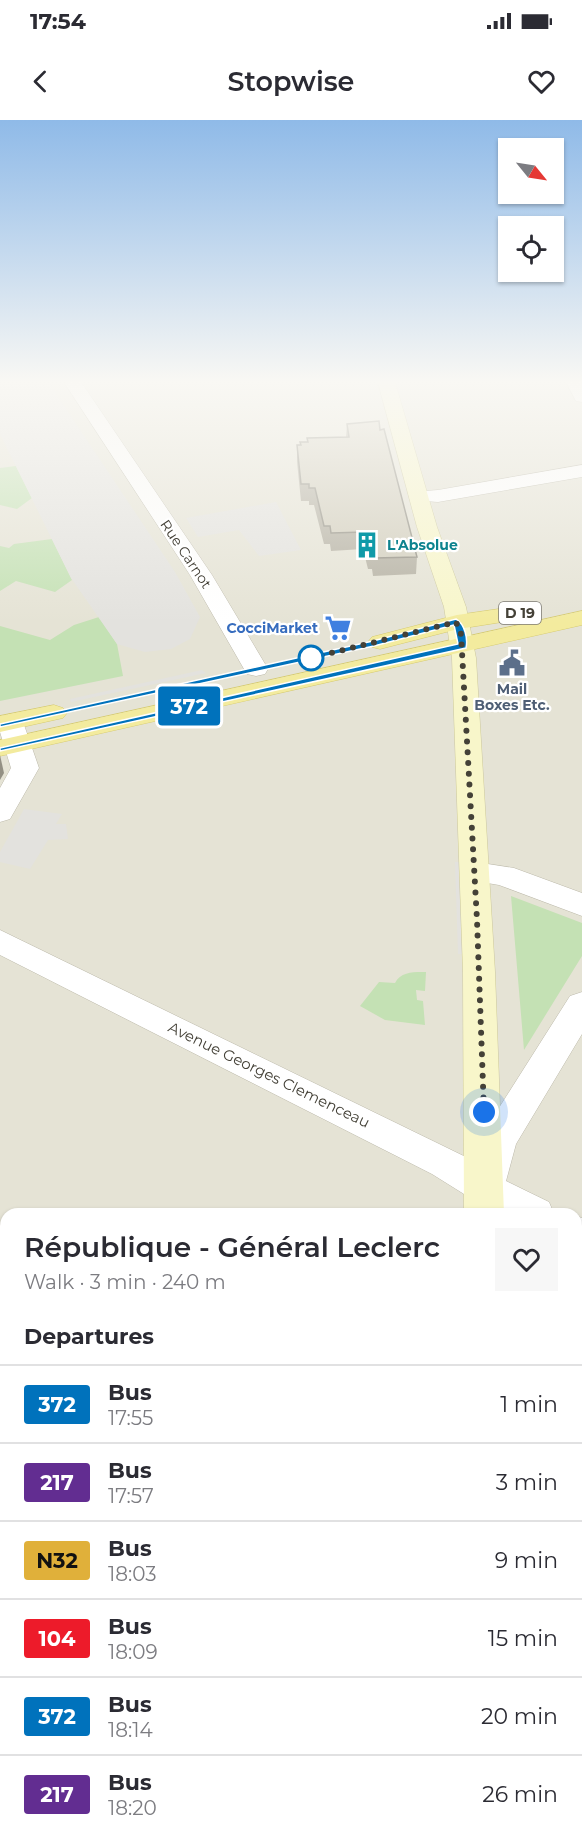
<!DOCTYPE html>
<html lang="en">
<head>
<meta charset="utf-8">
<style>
	body { margin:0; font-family:Montserrat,sans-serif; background:#f7f7f7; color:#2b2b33; height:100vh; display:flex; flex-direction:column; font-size:22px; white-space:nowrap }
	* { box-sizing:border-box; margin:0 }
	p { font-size:20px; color:#7c7c81 }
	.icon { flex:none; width:33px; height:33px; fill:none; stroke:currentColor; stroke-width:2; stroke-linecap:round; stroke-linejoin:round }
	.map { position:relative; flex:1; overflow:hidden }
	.details { position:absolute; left:0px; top:1088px; width:582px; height:638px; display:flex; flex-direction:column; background:#fff; border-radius:18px 18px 0 0; box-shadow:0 2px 4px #0004 }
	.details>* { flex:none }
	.badge { padding:0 12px; border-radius:4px; font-size:21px; line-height:39px }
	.needle { width:39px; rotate:120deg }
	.controls { position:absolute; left:498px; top:18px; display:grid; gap:12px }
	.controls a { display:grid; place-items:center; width:66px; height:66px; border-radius:0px; background:#fff; box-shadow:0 2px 4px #0004; font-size:30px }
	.you { position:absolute; width:30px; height:30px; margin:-15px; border:4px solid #fff; border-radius:50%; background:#1a73e8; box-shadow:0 0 0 9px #1a73e833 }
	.map>.badge { position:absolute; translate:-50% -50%; box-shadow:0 0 0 3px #fff }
	h2 { padding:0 24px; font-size:22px; line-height:54px }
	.round { display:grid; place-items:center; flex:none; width:63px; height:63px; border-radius:0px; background:#f7f7f7 }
	.summary { display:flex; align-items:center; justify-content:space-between; height:102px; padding:0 24px }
	h1 { font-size:28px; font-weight:600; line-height:45px }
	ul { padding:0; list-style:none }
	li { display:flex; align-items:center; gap:18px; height:78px; padding:0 24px; border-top:2px solid #e1e1e2 }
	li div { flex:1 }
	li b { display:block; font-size:22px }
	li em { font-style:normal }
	li .badge { min-width:66px; font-weight:700; text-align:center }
	.status { display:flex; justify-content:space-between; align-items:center; height:42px; padding:0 30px; background:#fff; direction:ltr }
	.status svg { height:16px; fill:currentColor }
	header { display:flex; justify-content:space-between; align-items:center; height:78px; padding:0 24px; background:#fff; font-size:27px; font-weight:600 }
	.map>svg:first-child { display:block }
	.residential { fill:#e5e3d5; fill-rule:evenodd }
	.green { fill:#c4e1b4 }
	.parking { fill:#e3e2de }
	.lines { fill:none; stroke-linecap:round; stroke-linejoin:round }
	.minor-casing { stroke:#bcb9aa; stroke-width:1 }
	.secondary-casing { stroke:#ccc89b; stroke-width:1 }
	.primary-casing { stroke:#d6cb70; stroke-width:1 }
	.minor { fill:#fff; fill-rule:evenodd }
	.secondary { fill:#f8f6ca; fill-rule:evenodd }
	.primary { fill:#f3eb9e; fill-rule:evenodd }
	.wall { fill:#b5b1a3 }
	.shaded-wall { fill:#939084 }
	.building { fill:#d2cebd; stroke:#939084; stroke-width:1.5 }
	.line { fill:#0072bc; stroke:#fff; stroke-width:1.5 }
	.walk { stroke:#444137; stroke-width:6; stroke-dasharray:0 10.8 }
	.stop-dot { fill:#fff; stroke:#0072bc; stroke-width:3 }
	.labels { text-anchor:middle; stroke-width:4.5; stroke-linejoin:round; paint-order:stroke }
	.far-culture-label { font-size:14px; font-weight:bold; fill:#0d838f; stroke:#fff; text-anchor:start }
	.far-street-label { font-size:14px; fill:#444137; stroke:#fff }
	.shield { fill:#fff; stroke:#7c7a73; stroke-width:1.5 }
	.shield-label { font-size:14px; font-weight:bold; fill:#444137 }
	.far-shop-label { font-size:14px; font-weight:bold; fill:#366cbe; stroke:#fff; text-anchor:end }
	.far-service-label { font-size:14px; font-weight:bold; fill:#4e5e75; stroke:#fff }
	.street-label { font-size:15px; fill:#444137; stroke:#fff }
</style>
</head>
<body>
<div class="status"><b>17:54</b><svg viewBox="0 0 49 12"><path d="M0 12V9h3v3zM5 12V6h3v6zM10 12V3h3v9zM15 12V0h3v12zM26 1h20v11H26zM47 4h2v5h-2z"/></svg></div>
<header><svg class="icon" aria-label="back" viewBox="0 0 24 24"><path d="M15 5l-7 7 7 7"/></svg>Stopwise<svg class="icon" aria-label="heart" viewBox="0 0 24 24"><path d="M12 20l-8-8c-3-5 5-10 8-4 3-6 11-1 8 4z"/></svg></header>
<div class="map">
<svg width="582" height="1724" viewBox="0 0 582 1724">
	<rect width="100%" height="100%" fill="#f1f0e7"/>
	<path class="residential" d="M0,262H582V1724H0ZM6,1094H576V1719H6Z"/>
	<path class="green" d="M16,346L32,378L17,389L0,385V348Z
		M52,419L72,460L55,472L16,461L0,471V426L9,428L14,424Z
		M99,497L117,524L123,556L0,581V506L50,520L74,505Z
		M511,776L582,803V836L524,930Z
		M426,852L425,871L416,870L417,880L423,881L425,905L385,900L360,886L379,862L395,863C401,851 415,852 426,852Z"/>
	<path class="parking" d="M0,262H48L175,452L200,497L190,519L171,529L145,532L117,524L71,458L0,314Z
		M276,382L301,430L259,436L239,410L198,417L186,398Z
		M202,550L206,553L71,582L70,579Z
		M24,689L62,694L56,704H66L68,719L48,720L30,749L0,742V732Z
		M455,742H462L465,834H458Z"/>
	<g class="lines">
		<g class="minor-casing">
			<path id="minor" d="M64,262H81L212,455L268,549L265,554L256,556L247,554L244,549L190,455Z
				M566,262H582V282L576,281Z
				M582,345V357L438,382L412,380L409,376L412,372L438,370Z
				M10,594L19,596L23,602L39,648L10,699L0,702V668L11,648L0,612V598Z
				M475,742L514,748L582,773V796L499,765L464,759L460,752L464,745Z
				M0,810L474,1041L485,1010L570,876L582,872V914L516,1024L506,1061L549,1082L554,1094H496L432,1054L0,835Z
				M576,1096L582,1098V1134L576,1132Z
				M0,1166L6,1169V1210L0,1207Z"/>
		</g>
		<g class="secondary-casing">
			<path id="secondary" d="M378,262H395L437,407L466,487L476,538L495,852L504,1094H464L463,852L452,538L444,487L417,407Z
				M447,1719H503V1724H447Z"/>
		</g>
		<g class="primary-casing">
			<path id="primary" d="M520,486L528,488L532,493L528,498L458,509L380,529L372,527L368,522L372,517L457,495Z
				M582,491V505L0,636V620Z
				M54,585L63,588L67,593L63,598L0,612V596Z"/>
		</g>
		<use href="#minor" class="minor"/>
		<use href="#secondary" class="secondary"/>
		<use href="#primary" class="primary"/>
	</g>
	<path class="wall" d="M347,304L380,310L417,437L416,454L373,456L372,449H368L363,429L331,431L330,424H324L314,385H309V381H301L297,342V325H300L307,322V318L346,317Z"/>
	<path class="shaded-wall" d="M0,635L4,653L0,660Z"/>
	<path class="building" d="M379,301L380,310L384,309L417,437L374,438L373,431H369L364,412L331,413L330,406H324L315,368H309V364H301L297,325H301L300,322H308L307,318L349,317L347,304Z"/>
	<linearGradient id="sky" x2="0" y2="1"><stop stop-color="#8fbae8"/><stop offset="0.52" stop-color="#f9f8f4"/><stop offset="1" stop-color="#f9f8f4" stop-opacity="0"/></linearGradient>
	<rect width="582" height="503" fill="url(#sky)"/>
	<path class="line" d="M456,499C465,504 468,519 466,528L0,631V628L458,524L454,505L374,526L0,607V604L373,521Z"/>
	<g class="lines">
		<path class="walk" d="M311,538L456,502L461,514L477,800L484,992"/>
	</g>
	<defs>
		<g id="building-bare" transform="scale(2.07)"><path d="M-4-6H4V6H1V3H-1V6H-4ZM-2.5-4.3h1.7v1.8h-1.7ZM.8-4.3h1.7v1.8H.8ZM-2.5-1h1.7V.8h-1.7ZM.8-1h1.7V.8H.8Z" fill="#0f9aa8" stroke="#fff" stroke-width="2.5" paint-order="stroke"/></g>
		<g id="supermarket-bare" transform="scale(2.07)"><path d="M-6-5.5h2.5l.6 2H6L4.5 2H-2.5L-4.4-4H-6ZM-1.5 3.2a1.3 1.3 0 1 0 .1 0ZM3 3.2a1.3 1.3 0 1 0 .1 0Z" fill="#3f7fe0" stroke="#fff" stroke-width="2.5" paint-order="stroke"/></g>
		<g id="civic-bare" transform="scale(2.07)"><path d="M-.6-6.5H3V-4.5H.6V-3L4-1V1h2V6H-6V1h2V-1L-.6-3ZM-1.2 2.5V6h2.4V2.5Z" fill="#5c6f8a" stroke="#fff" stroke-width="2.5" paint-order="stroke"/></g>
	</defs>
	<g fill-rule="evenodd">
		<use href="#building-bare" x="367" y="425"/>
		<use href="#supermarket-bare" x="338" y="508"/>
		<use href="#civic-bare" x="512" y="543"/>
	</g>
	<circle class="stop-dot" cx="311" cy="538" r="12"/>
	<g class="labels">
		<g class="far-culture-label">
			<text x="387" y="430">L'Absolue</text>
		</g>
		<g class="far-street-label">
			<text transform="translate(186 434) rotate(56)" y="5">Rue Carnot</text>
		</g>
		<rect class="shield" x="499" y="482" width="42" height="22" rx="4.5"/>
		<g class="shield-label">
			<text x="520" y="498">D 19</text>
		</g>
		<g class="far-shop-label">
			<text x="318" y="513">CocciMarket</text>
		</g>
		<g class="far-service-label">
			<text x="512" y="574">Mail<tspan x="512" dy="16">Boxes Etc.</tspan></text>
		</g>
		<g class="street-label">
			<text transform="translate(269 955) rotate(26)" y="5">Avenue Georges Clemenceau</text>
		</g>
	</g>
</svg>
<div class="controls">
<a><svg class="needle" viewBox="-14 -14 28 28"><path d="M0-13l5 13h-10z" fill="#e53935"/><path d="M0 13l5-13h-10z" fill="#7c7c81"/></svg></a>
<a><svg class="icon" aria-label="locate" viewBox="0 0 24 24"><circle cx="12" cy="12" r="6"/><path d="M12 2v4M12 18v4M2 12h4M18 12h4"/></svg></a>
</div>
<div class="you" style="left:484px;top:992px"></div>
<b class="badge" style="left:189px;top:586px;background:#0072bc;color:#fff">372</b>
<section class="details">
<div class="summary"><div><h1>République - Général Leclerc</h1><p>Walk · 3 min · 240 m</p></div><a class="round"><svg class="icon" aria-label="heart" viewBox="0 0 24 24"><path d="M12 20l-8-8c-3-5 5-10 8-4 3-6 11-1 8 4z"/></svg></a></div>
<h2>Departures</h2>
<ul>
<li><span class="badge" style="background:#0072bc;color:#fff">372</span><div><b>Bus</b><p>17:55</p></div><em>1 min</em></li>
<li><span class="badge" style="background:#622d91;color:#fff">217</span><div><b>Bus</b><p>17:57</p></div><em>3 min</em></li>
<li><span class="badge" style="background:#e0b03a;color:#111">N32</span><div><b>Bus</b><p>18:03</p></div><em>9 min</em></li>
<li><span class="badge" style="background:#ed1b2a;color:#fff">104</span><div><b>Bus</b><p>18:09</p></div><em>15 min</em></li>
<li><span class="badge" style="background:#0072bc;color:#fff">372</span><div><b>Bus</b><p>18:14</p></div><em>20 min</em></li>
<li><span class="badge" style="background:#622d91;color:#fff">217</span><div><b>Bus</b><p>18:20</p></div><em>26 min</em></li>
</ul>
</section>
</div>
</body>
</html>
